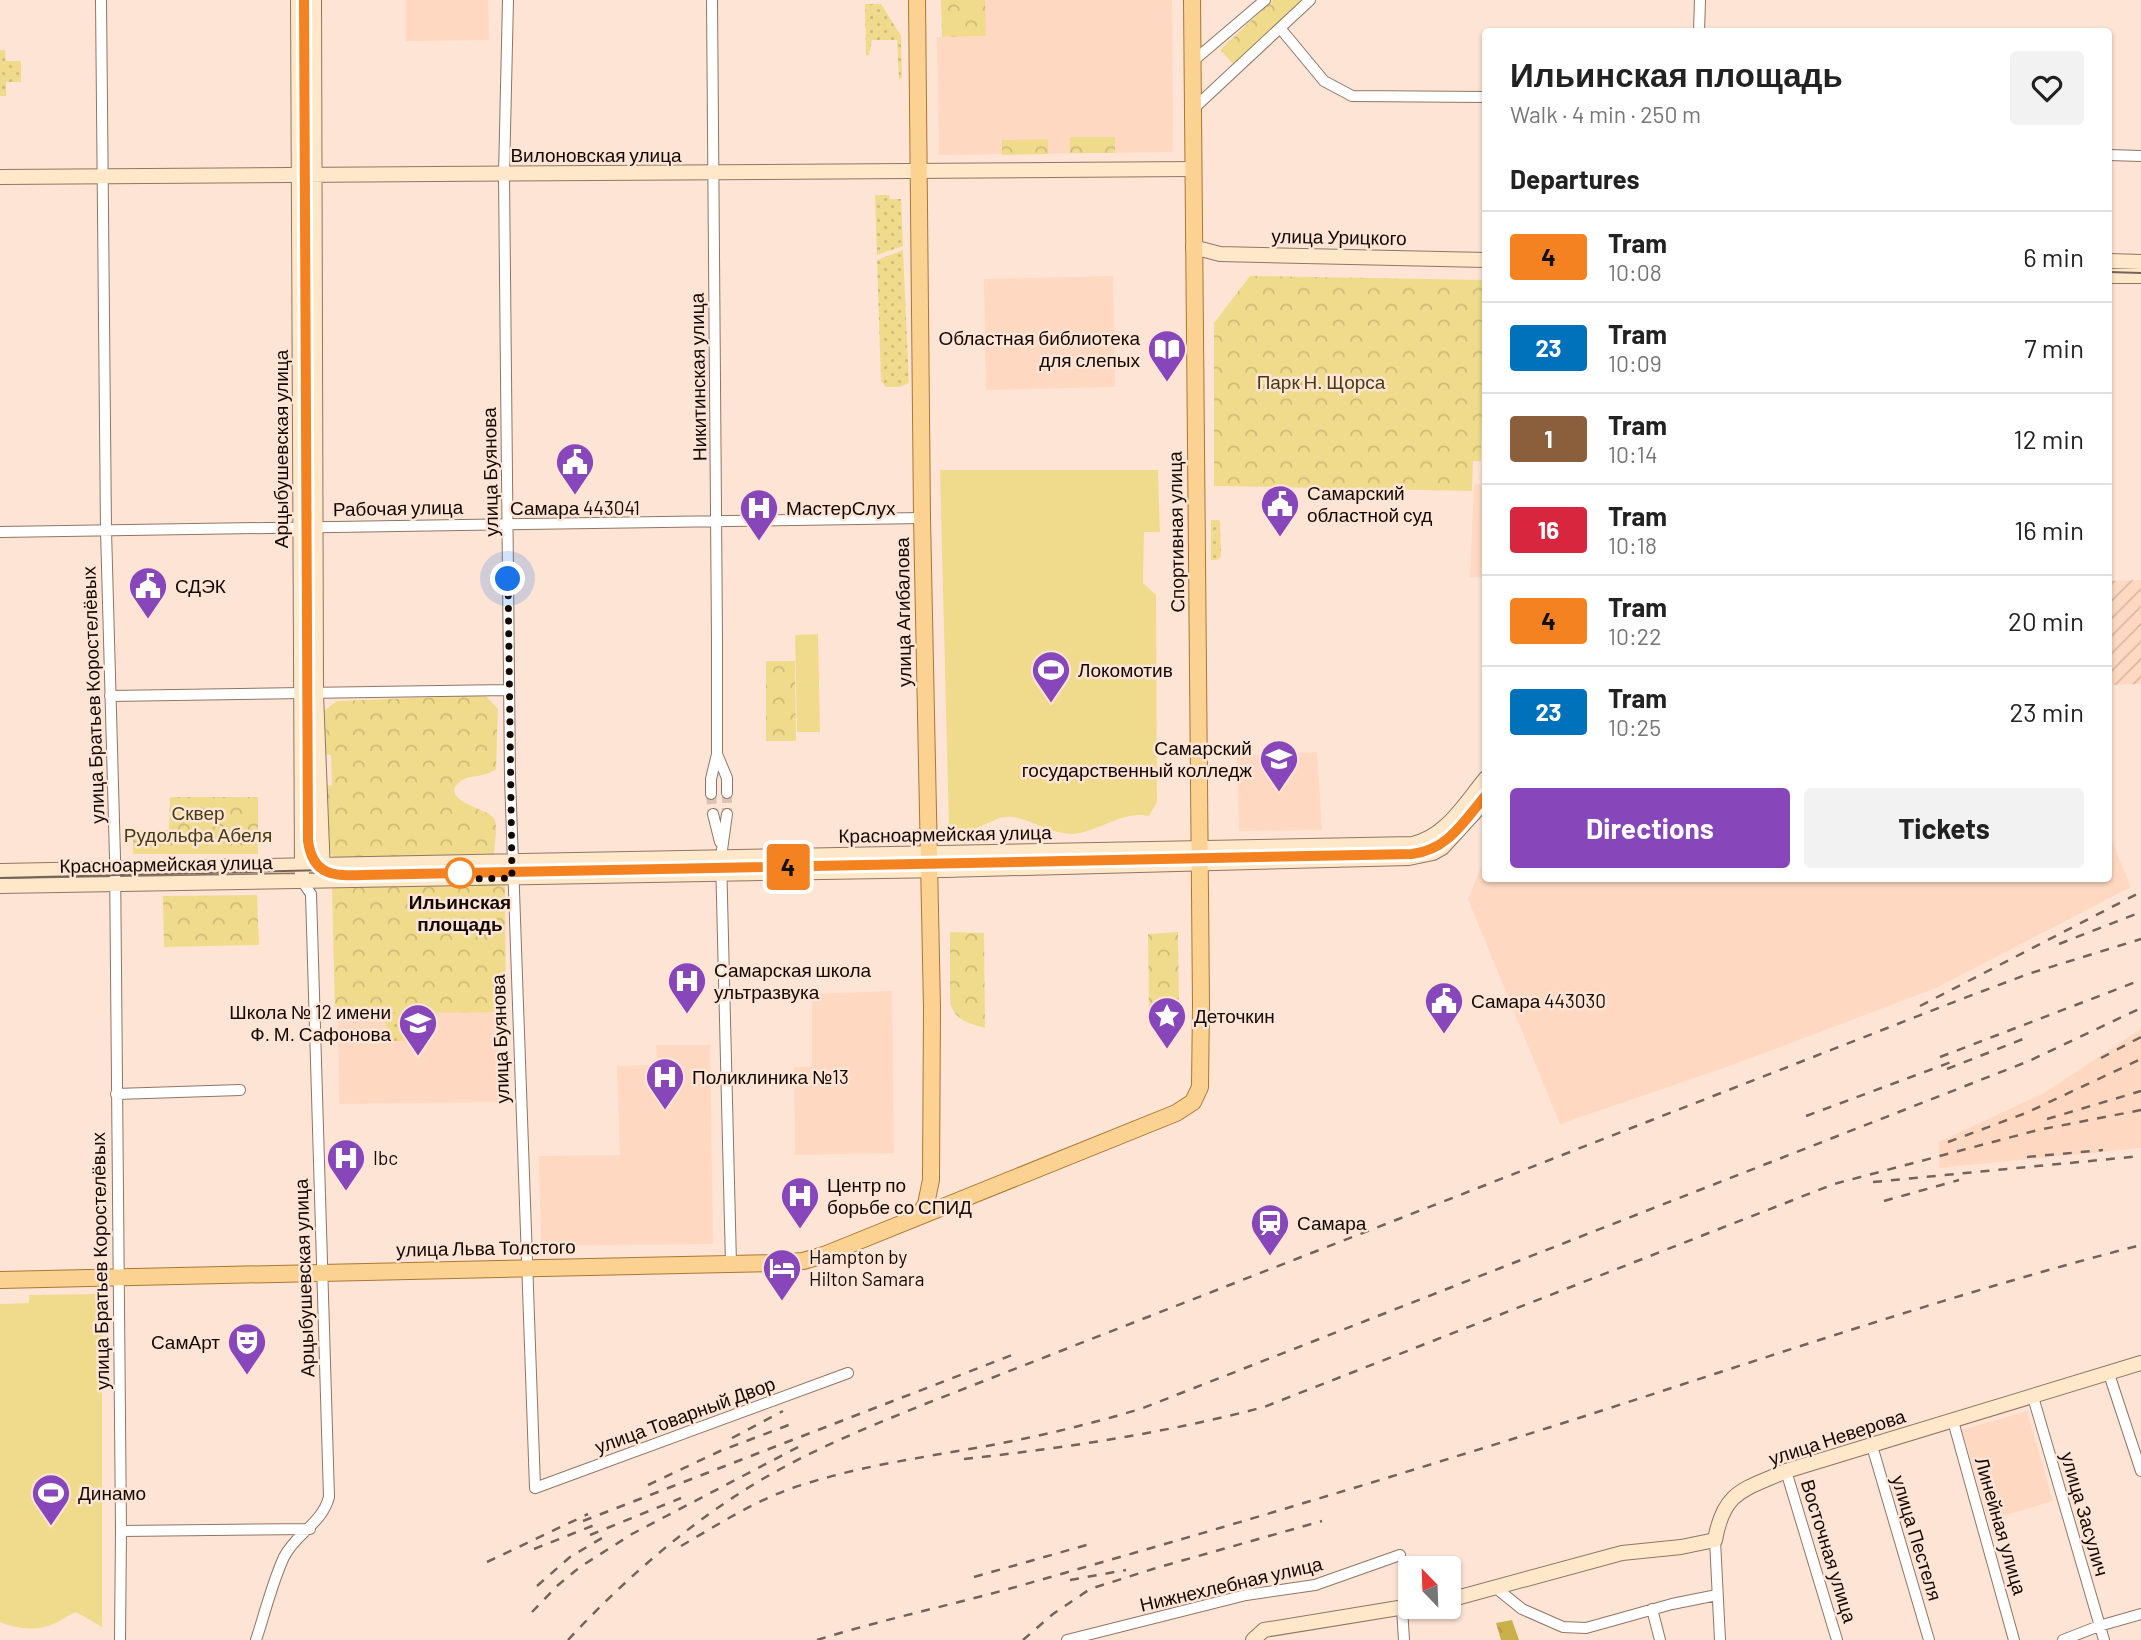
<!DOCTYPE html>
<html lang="en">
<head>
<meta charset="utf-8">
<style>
	body { margin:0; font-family:Barlow,sans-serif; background:#f2f2f2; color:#222; height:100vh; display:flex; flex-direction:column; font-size:26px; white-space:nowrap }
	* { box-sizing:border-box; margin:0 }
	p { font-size:23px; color:#767676 }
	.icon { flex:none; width:38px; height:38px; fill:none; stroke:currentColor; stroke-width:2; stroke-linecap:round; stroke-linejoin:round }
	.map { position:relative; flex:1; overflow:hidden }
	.drawer { position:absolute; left:1482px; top:28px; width:630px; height:854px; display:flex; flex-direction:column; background:#fff; border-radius:7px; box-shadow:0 2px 5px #0004 }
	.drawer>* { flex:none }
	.badge { padding:0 14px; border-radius:5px; font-size:24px; line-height:46px }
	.needle { width:46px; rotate:337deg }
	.tools { position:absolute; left:1398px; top:1556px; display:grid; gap:14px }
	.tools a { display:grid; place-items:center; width:63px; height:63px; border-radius:7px; background:#fff; box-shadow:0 2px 5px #0004; font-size:35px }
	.you { position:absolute; width:35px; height:35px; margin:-18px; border:5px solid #fff; border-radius:50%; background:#1a73e8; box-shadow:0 0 0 10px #1a73e833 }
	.map>.badge { position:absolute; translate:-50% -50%; box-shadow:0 0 0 4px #fff }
	h2 { padding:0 28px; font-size:26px; line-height:63px }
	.round { display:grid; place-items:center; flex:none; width:74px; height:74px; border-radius:7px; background:#f2f2f2 }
	.overview { display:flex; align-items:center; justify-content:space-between; height:119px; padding:0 28px }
	h1 { font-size:33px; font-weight:700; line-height:52px }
	.primary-button { display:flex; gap:14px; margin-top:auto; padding:14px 28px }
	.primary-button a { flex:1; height:80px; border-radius:7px; background:#8846bb; color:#fff; font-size:28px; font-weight:700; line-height:80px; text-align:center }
	.primary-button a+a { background:#f2f2f2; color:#222 }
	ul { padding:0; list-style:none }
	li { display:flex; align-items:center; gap:21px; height:91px; padding:0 28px; border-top:2px solid #e0e0e0 }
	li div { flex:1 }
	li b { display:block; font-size:26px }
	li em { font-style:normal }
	li .badge { min-width:77px; font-weight:700; text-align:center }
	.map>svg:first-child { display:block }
	.built { fill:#ffd8c1 }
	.industrial { fill:url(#industrial-furrows) }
	.grass { fill:url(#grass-dots) }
	.forest { fill:url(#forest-crowns) }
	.park { fill:url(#park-crowns) }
	.pitch { fill:#f0db8c }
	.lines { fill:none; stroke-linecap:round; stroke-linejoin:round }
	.street-tunnel { stroke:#dbc3b6; stroke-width:10; stroke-dasharray:10 5; stroke-linecap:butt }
	.street-casing { stroke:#917564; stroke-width:12 }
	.secondary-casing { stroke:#917564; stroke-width:16 }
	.primary-casing { stroke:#a97832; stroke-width:18 }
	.street { stroke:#fff; stroke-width:10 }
	.secondary { stroke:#fee8c9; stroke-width:14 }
	.primary { stroke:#fcd293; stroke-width:16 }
	.tram { stroke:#74635a; stroke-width:2 }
	.rail { stroke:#74635a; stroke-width:2.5; stroke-dasharray:9 9; stroke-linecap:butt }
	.line-casing { stroke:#fff; stroke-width:16 }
	.line { stroke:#f58220; stroke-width:10 }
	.walk { stroke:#130904; stroke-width:7; stroke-dasharray:0 12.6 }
	.stop-dot { fill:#fff; stroke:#f58220; stroke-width:3.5 }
	.labels { text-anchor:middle; stroke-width:5; stroke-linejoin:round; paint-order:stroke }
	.street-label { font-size:19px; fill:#130904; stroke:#fee4d5 }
	.poi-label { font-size:19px; fill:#130904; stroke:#fee4d5; text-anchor:start }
	.park-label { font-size:19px; fill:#473c11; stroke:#fee4d5 }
	.stop-label { font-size:19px; font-weight:bold; fill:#130904; stroke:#fee4d5 }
</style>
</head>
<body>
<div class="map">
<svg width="2141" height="1640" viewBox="0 0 2141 1640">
	<defs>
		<pattern id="industrial-furrows" width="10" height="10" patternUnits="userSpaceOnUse" patternTransform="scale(1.75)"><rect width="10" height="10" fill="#ffd8c1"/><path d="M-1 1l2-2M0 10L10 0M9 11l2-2" fill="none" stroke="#dab8a4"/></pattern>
		<pattern id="grass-dots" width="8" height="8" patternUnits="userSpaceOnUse" patternTransform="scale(1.75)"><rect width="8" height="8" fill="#f0db8c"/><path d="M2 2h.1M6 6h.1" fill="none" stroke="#cdbb77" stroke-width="1.8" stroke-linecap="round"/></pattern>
		<pattern id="forest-crowns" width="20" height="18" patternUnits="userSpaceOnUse" patternTransform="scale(1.75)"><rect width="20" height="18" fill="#cab049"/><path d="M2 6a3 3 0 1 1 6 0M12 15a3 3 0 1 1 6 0" fill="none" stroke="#ad963e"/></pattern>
		<pattern id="park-crowns" width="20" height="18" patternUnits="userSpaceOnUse" patternTransform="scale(1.75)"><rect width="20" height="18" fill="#f0db8c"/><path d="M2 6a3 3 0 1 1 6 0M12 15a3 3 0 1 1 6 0" fill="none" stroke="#cdbb77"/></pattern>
	</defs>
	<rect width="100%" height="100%" fill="#fee4d5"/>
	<path class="built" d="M406,0H488L489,40L406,41Z
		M985,0H1172L1173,152L939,155L937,37L985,36Z
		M1113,276L1115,387L986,390L984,279Z
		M1474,484L1486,485V578L1470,577Z
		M1317,752L1322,830L1239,831L1237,756Z
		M2109,834L2131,887L1936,988L1735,1064L1560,1124L1468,899L1486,855V878H2109Z
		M892,991L894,1153L795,1155L794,1067H812V994Z
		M498,1011L499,1102L339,1104L338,1013Z
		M2141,1029V1148L1939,1168V1142L2044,1093Z
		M656,1045H710L713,1244L541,1246L539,1156L620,1155L617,1066L657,1065Z
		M2027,1411L2053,1501L1989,1520L1962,1430Z"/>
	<path class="industrial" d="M2141,580V684L2109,685V581Z"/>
	<path class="grass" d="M865,4H881L901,36L902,78L899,79L897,40H872L869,55H866Z
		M0,50H5L6,61H21V82H6V96H0Z
		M875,195H889L890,199H901L903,246L877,255Z
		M903,250L909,383L899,387H886L881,381L877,260Z
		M1211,520H1219L1220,522L1221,557L1217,560H1211Z
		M430,1009V1036H422L421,1010Z
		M386,1010H411V1041H386Z"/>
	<path class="forest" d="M1512,1620L1519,1640H1501L1496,1623Z"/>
	<path class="park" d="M941,0H985L986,36L942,37Z
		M1273,0H1304L1234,65L1220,50Z
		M1070,137H1115V153H1070Z
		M1048,139V154L1002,155V140Z
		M1250,276L1485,280L1481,461H1473L1472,491L1214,486V323Z
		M766,661H795L796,741H766Z
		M485,695L498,709L496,769C482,779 470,774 461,781C436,799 487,809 493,817C499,824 494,845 494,854L334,858L325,846L324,786L332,785L331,755L322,754L321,713L337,701Z
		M170,797H258V854H133V830H169Z
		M505,882L506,1012L335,1014L332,888Z
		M257,895L259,945L164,947L163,896Z
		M950,932L984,933L985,1028C968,1023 956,1021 950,1003Z
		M1178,932L1179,1007L1177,1012L1153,1023L1149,1015L1148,934Z"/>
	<path class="pitch" d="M940,470H1158L1160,532H1144L1143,583L1156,595L1157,802L1149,816C1121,810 1098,833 1071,834C1047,834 1023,814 1004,817C988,820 962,841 949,829Z
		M818,634L820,732H797L795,635Z
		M102,1294V1627L76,1612C69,1614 63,1620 56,1623C38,1631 18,1630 0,1622V1304L29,1303V1295Z"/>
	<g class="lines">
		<path class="street-tunnel" d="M727,793V814
			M711,794L713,814"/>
		<g class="street-casing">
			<path id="street" d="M101,0L106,530L115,858L121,1531L120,1640
				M508,0L504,175L510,777L535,1488L848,1373
				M1280,28L1324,81L1352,96L1486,97
				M1699,32L1700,0
				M1192,62L1265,0
				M1192,110L1310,0
				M2109,155L2141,156
				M0,532L922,518
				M110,696L508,690
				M717,754L727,778V793
				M711,794V779L717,754V640L712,0
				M713,814L720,842
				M727,814L721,857L731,1264
				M116,1094L240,1090
				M2109,1374L2141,1471
				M2033,1397L2104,1640
				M1953,1421L2014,1640
				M1872,1446L1929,1640
				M1786,1471L1837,1640
				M121,1531L310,1529
				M1715,1540L1720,1640
				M1496,1588L1522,1609L1563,1627L1586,1628L1672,1604L1717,1595
				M1402,1608L1404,1640
				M1652,1609L1660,1640
				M256,1640C265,1613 272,1583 284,1557C296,1533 322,1524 329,1497L311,894L302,881
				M1067,1640L1246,1595L1315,1585L1400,1555
				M2063,1640L2099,1626L2141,1614"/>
		</g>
		<g class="secondary-casing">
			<path id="secondary" d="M298,0L302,874
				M314,0L316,693L323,873
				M0,177L1193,169
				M1193,247L1220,254L1486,260
				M2109,261L2141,262
				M2109,276H2141
				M0,871L1412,844C1446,837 1465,803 1486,778
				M0,886L945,870L1409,858L1433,853L1442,848L1486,800
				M1449,1600L1622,1553L1681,1547L1715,1540C1724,1490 1744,1490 1786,1471L2141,1363
				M1253,1640L1264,1630L1411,1606"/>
		</g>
		<g class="primary-casing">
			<path id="primary" d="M917,0L922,518L932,1008L931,1180L926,1204L918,1217
				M0,1280L772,1263L803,1261L824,1255L1176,1113L1193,1102L1200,1087L1201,1005L1192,0"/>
		</g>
		<use href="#street" class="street"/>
		<use href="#secondary" class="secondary"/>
		<use href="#primary" class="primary"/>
		<path class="tram" d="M304,0L308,841C310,855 315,867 329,873
			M2109,272L2141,273
			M0,878L533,865L1412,849C1446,844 1465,813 1486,788"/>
		<path class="rail" d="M2059,944L2141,912
			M1920,1006L2141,892
			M1940,1057L2141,980
			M2101,1058L2141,1037
			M1947,1069L2028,1037
			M1806,1116L1954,1061
			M2047,1119L2141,1091
			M1948,1142L2026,1113L2141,1059
			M2027,1157L2103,1150
			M1873,1182L2141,1156
			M1884,1201L1959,1180
			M732,1438L783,1411
			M964,1459C1065,1448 1166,1433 1264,1407L1834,1184L2038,1130L2141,1110
			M648,1485L720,1451L794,1423
			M583,1521L1017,1353
			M590,1535L681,1498
			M681,1546C721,1523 760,1497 805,1484C864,1465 926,1457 987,1446C1040,1436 1092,1424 1143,1408L2029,1061L2141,1008
			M534,1549L597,1524
			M487,1562L588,1514
			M974,1577L1090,1544
			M1070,1580L1126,1570
			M537,1586L570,1557L607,1535
			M532,1612L557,1586L580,1567L632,1534L802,1445
			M568,1640C622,1582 683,1528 751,1486C806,1452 866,1428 925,1404L1959,1000L2028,974L2141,939
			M817,1640C881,1620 947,1606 1012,1588C1163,1545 1314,1501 1464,1454C1690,1385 1912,1304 2141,1245
			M1023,1640L1053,1614L1090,1589L1156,1568L1322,1521"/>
	</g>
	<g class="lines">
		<g class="line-casing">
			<path id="line" d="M304,0L308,841C313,876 334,876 363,875L1412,854C1448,850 1464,821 1486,795"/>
		</g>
		<use href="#line" class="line"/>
		<path class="walk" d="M460,873V879L512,878L508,579"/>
	</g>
	<defs>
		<g id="library-pin" transform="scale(2.0125)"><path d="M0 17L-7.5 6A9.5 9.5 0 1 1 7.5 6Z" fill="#8846bb" stroke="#fee4d5"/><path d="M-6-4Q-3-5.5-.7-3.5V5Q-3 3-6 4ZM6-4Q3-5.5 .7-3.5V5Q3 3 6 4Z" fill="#fff"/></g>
		<g id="civic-pin" transform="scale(2.0125)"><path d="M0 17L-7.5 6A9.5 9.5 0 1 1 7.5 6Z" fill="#8846bb" stroke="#fee4d5"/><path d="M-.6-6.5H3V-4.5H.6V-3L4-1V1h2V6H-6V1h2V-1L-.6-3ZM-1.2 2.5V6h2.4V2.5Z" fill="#fff"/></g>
		<g id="hospital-pin" transform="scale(2.0125)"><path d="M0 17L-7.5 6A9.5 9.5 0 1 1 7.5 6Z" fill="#8846bb" stroke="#fee4d5"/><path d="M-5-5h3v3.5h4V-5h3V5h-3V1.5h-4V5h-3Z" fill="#fff"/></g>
		<g id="stadium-pin" transform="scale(2.0125)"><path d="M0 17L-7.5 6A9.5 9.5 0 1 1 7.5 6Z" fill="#8846bb" stroke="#fee4d5"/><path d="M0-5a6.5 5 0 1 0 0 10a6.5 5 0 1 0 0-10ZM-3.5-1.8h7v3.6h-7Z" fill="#fff"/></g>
		<g id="university-pin" transform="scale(2.0125)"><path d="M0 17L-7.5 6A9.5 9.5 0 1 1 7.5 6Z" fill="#8846bb" stroke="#fee4d5"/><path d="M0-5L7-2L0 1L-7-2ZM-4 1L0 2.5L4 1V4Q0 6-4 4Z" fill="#fff"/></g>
		<g id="sight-pin" transform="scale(2.0125)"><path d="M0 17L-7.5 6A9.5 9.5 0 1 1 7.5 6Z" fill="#8846bb" stroke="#fee4d5"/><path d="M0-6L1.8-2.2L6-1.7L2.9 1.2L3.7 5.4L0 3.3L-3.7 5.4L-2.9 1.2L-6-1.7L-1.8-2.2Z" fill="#fff"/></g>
		<g id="school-pin" transform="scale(2.0125)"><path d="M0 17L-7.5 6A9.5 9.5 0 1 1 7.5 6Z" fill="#8846bb" stroke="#fee4d5"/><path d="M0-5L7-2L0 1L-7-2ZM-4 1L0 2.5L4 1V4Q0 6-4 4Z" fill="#fff"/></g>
		<g id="station-pin" transform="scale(2.0125)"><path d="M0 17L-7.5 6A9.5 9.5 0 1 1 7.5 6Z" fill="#8846bb" stroke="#fee4d5"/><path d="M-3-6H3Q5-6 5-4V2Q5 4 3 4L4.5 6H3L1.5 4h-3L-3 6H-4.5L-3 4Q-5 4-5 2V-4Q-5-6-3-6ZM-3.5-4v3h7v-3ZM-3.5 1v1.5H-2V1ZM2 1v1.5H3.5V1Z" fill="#fff"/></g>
		<g id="hotel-pin" transform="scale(2.0125)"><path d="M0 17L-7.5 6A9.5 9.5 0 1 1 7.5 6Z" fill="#8846bb" stroke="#fee4d5"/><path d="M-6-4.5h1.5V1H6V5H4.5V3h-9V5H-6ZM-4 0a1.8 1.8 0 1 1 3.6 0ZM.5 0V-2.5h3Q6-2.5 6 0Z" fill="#fff"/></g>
		<g id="theatre-pin" transform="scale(2.0125)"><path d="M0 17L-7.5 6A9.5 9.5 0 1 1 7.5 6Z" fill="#8846bb" stroke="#fee4d5"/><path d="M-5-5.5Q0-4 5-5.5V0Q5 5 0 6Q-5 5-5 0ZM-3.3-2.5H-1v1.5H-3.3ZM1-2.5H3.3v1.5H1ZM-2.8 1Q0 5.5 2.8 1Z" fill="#fff"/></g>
	</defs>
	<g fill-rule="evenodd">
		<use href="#library-pin" x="1167" y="349"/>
		<use href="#civic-pin" x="575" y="462"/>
		<use href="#civic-pin" x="1280" y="504"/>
		<use href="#hospital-pin" x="759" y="508"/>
		<use href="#civic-pin" x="148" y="586"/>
		<use href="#stadium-pin" x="1051" y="670"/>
		<use href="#university-pin" x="1279" y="759"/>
		<use href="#hospital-pin" x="687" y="981"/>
		<use href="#civic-pin" x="1444" y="1001"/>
		<use href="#sight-pin" x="1167" y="1016"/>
		<use href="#school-pin" x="418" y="1023"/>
		<use href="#hospital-pin" x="665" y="1077"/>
		<use href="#hospital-pin" x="346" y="1158"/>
		<use href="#hospital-pin" x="800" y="1196"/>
		<use href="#station-pin" x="1270" y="1223"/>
		<use href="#hotel-pin" x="782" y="1268"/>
		<use href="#theatre-pin" x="247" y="1342"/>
		<use href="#stadium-pin" x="51" y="1493"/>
	</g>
	<circle class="stop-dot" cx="460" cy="873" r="14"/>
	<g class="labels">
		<g class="street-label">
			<text x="596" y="162">Вилоновская улица</text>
			<text transform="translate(1339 237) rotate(1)" y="7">улица Урицкого</text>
			<text transform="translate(698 377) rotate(-91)" y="7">Никитинская улица</text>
			<text transform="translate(281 449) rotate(-90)" y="7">Арцыбушевская улица</text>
			<text transform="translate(490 472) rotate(-91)" y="7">улица Буянова</text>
			<text transform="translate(398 508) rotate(-1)" y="7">Рабочая улица</text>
			<text transform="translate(1176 532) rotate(-91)" y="7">Спортивная улица</text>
			<text transform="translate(903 612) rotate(-91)" y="7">улица Агибалова</text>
			<text transform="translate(93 695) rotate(-92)" y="7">улица Братьев Коростелёвых</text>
			<text transform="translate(945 834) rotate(-1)" y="7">Красноармейская улица</text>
			<text transform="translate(166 864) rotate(-1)" y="7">Красноармейская улица</text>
			<text transform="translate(500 1039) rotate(-92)" y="7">улица Буянова</text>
			<text transform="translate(486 1248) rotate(-1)" y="7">улица Льва Толстого</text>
			<text transform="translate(100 1261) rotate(-91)" y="7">улица Братьев Коростелёвых</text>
			<text transform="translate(304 1278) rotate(-92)" y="7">Арцыбушевская улица</text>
			<text transform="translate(685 1415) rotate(-20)" y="7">улица Товарный Двор</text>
			<text transform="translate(1837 1437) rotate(-18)" y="7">улица Неверова</text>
			<text transform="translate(2085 1514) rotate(74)" y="7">улица Засулич</text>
			<text transform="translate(2001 1526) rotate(74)" y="7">Линейная улица</text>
			<text transform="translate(1917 1538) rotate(73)" y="7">улица Пестеля</text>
			<text transform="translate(1829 1551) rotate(73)" y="7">Восточная улица</text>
			<text transform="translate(1231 1584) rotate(-13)" y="7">Нижнехлебная улица</text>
		</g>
		<g class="poi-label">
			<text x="1140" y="345" text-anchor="end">Областная библиотека<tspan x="1140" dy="22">для слепых</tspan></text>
			<text x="1307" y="500">Самарский<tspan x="1307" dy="22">областной суд</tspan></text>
			<text x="575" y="515" text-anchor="middle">Самара 443041</text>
			<text x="786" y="515">МастерСлух</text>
			<text x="175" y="593">СДЭК</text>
			<text x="1078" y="677">Локомотив</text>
			<text x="1252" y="755" text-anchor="end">Самарский<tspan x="1252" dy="22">государственный колледж</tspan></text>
			<text x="714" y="977">Самарская школа<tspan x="714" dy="22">ультразвука</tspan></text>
			<text x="1471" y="1008">Самара 443030</text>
			<text x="391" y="1019" text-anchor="end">Школа № 12 имени<tspan x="391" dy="22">Ф. М. Сафонова</tspan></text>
			<text x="1194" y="1023">Деточкин</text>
			<text x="692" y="1084">Поликлиника №13</text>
			<text x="373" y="1165">Ibc</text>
			<text x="827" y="1192">Центр по<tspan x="827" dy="22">борьбе со СПИД</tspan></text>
			<text x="1297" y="1230">Самара</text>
			<text x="809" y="1264">Hampton by<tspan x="809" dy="22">Hilton Samara</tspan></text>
			<text x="220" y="1349" text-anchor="end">СамАрт</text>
			<text x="78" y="1500">Динамо</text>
		</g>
		<g class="park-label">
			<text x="1321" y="389">Парк Н. Щорса</text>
			<text x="198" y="820">Сквер<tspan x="198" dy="22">Рудольфа Абеля</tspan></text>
		</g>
		<g class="stop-label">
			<text x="460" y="909">Ильинская<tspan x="460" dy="22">площадь</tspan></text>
		</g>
	</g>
</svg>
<div class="tools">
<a><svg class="needle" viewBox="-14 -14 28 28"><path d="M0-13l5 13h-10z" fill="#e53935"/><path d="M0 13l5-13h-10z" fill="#767676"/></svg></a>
</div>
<div class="you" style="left:508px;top:579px"></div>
<b class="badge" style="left:788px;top:867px;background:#f58220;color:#111">4</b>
<section class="drawer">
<div class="overview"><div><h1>Ильинская площадь</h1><p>Walk · 4 min · 250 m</p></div><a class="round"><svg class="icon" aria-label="heart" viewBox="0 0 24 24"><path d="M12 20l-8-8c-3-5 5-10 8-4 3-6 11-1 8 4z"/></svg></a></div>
<h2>Departures</h2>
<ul>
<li><span class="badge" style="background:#f58220;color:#111">4</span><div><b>Tram</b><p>10:08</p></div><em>6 min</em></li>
<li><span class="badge" style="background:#0072bc;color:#fff">23</span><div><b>Tram</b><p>10:09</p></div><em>7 min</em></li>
<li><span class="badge" style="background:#8b5e3c;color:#fff">1</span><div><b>Tram</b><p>10:14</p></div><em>12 min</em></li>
<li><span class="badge" style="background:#d7263d;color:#fff">16</span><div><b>Tram</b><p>10:18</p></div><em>16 min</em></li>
<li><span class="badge" style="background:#f58220;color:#111">4</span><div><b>Tram</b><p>10:22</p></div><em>20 min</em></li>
<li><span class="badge" style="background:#0072bc;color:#fff">23</span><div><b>Tram</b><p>10:25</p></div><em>23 min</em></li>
</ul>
<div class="primary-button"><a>Directions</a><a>Tickets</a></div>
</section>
</div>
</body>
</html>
